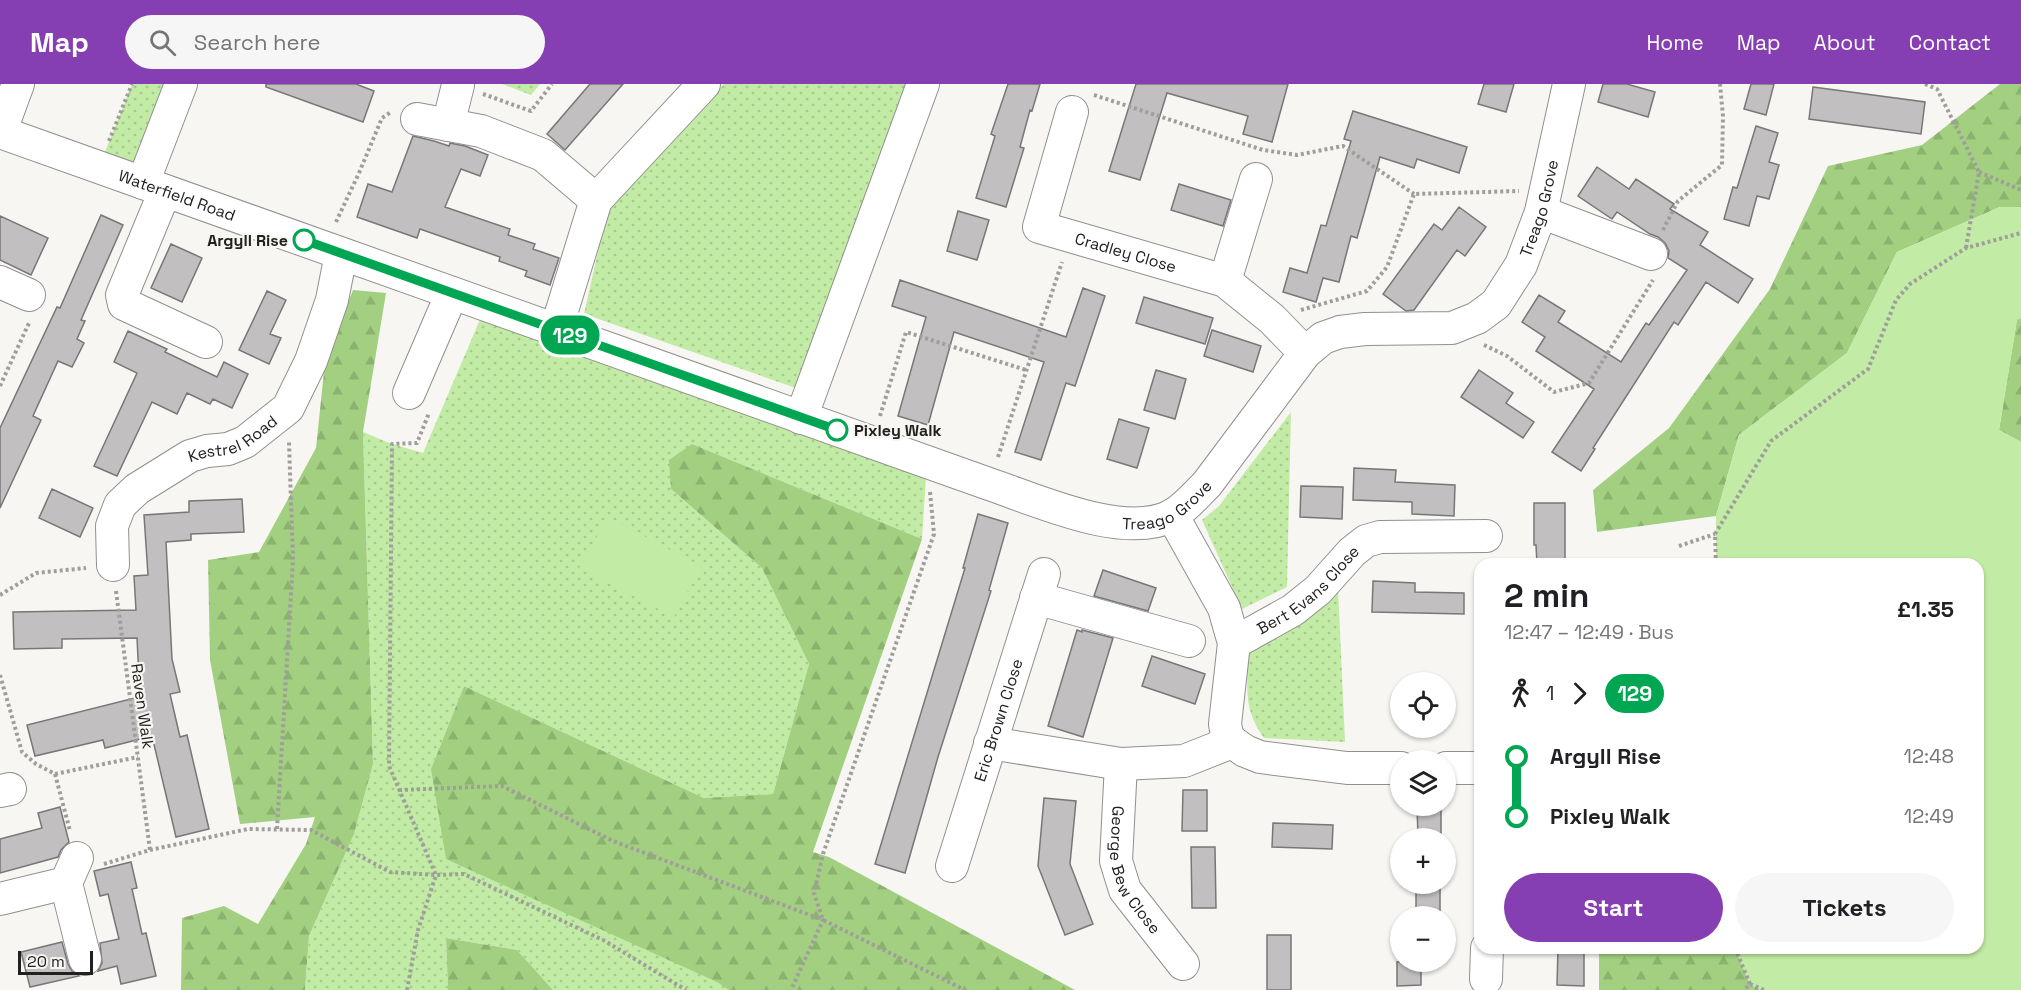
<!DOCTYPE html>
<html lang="en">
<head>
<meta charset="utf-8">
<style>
	body { margin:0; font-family:"Space Grotesk",sans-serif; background:#f6f6f6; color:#202124; height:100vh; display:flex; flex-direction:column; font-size:22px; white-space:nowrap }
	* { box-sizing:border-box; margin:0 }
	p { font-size:20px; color:#757577 }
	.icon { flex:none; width:33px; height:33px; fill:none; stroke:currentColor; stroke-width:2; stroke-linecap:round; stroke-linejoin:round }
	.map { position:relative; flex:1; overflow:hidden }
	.details { position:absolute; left:1474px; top:474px; width:510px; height:396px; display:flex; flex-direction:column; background:#fff; border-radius:18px; box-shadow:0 2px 4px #0004 }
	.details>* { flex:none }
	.badge { padding:0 12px; border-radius:20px; font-size:21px; line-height:39px }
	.controls { position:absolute; left:1390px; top:588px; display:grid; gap:12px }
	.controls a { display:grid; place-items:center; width:66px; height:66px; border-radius:50%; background:#fff; box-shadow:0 2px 4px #0004; font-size:30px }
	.scale { position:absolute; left:18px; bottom:15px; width:75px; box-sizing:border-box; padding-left:6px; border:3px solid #222120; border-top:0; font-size:16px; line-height:21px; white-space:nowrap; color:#222120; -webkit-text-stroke:4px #f8f6f3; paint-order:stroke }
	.map>.badge { position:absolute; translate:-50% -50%; box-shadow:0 0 0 3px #fff }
	.legs { display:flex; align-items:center; gap:9px; height:66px; padding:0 30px; font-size:20px }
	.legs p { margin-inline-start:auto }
	.head { display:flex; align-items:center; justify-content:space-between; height:102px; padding:0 30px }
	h1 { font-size:33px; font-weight:700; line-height:45px }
	.primary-button { display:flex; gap:12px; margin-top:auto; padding:12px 30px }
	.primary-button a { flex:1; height:69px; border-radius:36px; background:#863fb2; color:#fff; font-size:24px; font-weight:700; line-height:69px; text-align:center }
	.primary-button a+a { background:#f6f6f6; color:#202124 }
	ul { padding:0 30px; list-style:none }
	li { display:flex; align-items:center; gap:21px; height:60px; font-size:22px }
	li i { display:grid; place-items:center; width:9px; height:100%; margin:0 8px; background:currentColor }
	li i::after { content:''; width:15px; height:15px; margin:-8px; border:4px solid; border-radius:50%; background:#fff }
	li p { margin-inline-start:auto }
	li:first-child i { background:linear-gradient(#0000 50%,currentColor 0) }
	li:last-child i { background:linear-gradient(currentColor 50%,#0000 0) }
	header { display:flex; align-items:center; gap:36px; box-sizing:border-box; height:84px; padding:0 30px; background:#863fb2; color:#fff }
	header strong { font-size:28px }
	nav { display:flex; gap:33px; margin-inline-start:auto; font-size:21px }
	.search { width:420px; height:54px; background:#f6f6f6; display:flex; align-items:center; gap:15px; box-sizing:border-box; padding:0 21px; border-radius:33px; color:#757577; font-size:22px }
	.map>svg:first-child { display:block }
	.grass { fill:url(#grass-dots) }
	.forest { fill:url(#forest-firs) }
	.park { fill:#c2eba5 }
	.building { fill:#c2bfc0; stroke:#7a7678; stroke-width:1.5 }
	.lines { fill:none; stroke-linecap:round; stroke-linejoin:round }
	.minor-casing { stroke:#91908d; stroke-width:34 }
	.path { stroke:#9f9e9b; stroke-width:4; stroke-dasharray:3 3; stroke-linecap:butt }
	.minor { stroke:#fff; stroke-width:32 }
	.line-1-casing { stroke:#fff; stroke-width:14 }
	.line-1 { stroke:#00a651; stroke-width:9 }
	.stop-1-dot { fill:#fff; stroke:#00a651; stroke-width:3 }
	.labels { text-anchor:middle; stroke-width:4.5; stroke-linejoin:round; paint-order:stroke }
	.street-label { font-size:16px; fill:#222120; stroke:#f8f6f3 }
	.stop-label { font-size:16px; font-weight:bold; fill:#222120; stroke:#f8f6f3; text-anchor:end }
</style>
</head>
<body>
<header>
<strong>Map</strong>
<div class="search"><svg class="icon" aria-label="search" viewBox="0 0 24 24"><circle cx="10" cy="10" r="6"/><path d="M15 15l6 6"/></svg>Search here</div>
<nav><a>Home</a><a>Map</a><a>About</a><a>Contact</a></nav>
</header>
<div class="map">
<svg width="2021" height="906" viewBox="0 0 2021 906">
	<defs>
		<pattern id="grass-dots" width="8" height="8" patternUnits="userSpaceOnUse" patternTransform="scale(1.5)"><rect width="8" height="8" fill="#c2eba5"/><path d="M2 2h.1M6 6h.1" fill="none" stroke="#a6c98e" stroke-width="1.8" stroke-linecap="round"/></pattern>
		<pattern id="forest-firs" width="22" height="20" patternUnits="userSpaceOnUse" patternTransform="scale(1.5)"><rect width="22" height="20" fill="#a2d080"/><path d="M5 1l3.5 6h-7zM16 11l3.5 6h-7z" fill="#8bb26e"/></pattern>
	</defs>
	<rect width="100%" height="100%" fill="#f8f6f3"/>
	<path class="grass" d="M132,0H181L143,99L99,83Z
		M502,0H540L531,11Z
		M724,0H906L796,304L584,230L608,123Z
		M484,226L927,377L922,455L692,360L671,405L762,484L809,580L773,710L704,714L464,602L431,685L729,906H553L517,866L446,854L448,906H305L309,852L354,750L373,680L363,348L392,360L423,369Z
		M1291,328L1287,503L1242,525L1202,436L1219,422Z
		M1338,503L1345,658L1264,654C1242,623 1248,604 1248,568Z"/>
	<path class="forest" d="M2000,0H2021V123H2000L1897,168L1847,269L1739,351L1716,432L1597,448L1593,406L1669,344L1770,205L1828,82L1922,61Z
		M353,206L386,209L363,348L373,680L354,750L309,852L305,906H181L182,834L224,822L258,840L306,760L315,733L240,740L210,576L208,476L259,468L316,364L325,278Z
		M2021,234V358L1999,346L2017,235Z
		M692,360L922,455L813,768L829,773L1075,906H729L717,898L446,775L431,685L464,602L704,714L773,710L809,580L762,484L671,405L669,376Z
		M446,854L517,866L553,906H448Z
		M1599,864H1735L1750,900L1760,906H1599Z"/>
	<path class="park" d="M2000,123H2021V234L2017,236L1999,346L2021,358V906H1760L1750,900L1735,864H1978V480H1716V432L1739,351L1847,269L1897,168Z
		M608,433L701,482L674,533L579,484Z"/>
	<path class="building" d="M266,0H356L374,7L363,38L266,3Z
		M590,0H623L565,66L547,50Z
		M1008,0H1040L1032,27L1030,26L1020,63L1024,64L1006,123L976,114L995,52L991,50Z
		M1136,0H1288L1272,58L1243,50L1248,32L1167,9L1140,96L1109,87Z
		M1484,0H1514L1506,28L1478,20Z
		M1603,0H1627L1655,8L1648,33L1598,18Z
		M1751,0H1774L1766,31L1744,25Z
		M1813,3L1925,18L1921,50L1809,35Z
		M1353,27L1467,63L1459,89L1417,75L1414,84L1380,73L1357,154L1351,152L1339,198L1323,194L1316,218L1283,208L1290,184L1307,189L1321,141L1326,142L1351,57L1344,55Z
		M1756,42L1778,49L1769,78L1779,81L1769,115L1757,112L1749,142L1724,135L1733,103L1737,104Z
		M413,52L434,57L449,62L450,59L465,62L488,71L480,92L461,85L445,123L510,145L508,151L535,160L533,165L559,174L550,201L525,192L527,187L499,177L500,173L420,145L417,154L357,133L368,100L392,108Z
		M1597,83L1629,105L1636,95L1674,120L1670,125L1708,148L1700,161L1753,195L1738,219L1706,198L1678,241L1674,238L1593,364L1595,365L1581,387L1552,368L1594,305L1536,267L1545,253L1522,238L1539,211L1565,227L1558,238L1621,278L1646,239L1649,241L1687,186L1668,174L1669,167L1665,159L1658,153L1650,150L1617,128L1612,135L1578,112Z
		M1179,100L1231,116L1223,142L1171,126Z
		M1459,123L1486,143L1465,172L1457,166L1414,226L1406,227L1383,210L1434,140L1442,146Z
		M958,127L989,136L977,176L947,167Z
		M101,131L123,141L81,236L85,237L77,255L84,259L72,283L58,277L33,332L41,336L0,424V344L57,223L60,224Z
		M0,132L48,154L31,191L0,176Z
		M171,160L202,174L182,218L151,204Z
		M900,196L1066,253L1083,204L1105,212L1075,302L1066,299L1041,376L1015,368L1044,278L954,248L928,341L898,332L926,233L892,222Z
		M267,207L286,216L270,250L281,254L269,280L239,266Z
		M1144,213L1213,234L1205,260L1136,239Z
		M1212,246L1261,262L1253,288L1204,272Z
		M128,247L167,265L165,268L217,293L224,278L248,290L232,324L213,315L210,320L187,309L177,330L152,318L117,392L94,382L137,289L114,278Z
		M1156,286L1186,295L1175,335L1144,326Z
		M1479,286L1513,309L1506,319L1534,338L1523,354L1461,313Z
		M1119,335L1149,344L1137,384L1107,375Z
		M1354,384L1396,386L1395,398L1455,401L1454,432L1412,430V418L1353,416Z
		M1301,402L1343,403L1342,435L1300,433Z
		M52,405L93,424L80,453L39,434Z
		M242,415L244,448L191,450V456L166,458L172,575L180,608L170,610L180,653L187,651L209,745L176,753L152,652L105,664L103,656L35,672L27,641L143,612L139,595L137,554L62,555V564L14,565L13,528L136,526L134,492L148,491L144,431L189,428V417Z
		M1534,419H1565V480H1537L1536,461H1534Z
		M978,430L1008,439L989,506L991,507L938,673L905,789L875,780L965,484H963Z
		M1103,486L1156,504L1148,527L1094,512Z
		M1373,497L1415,499V508L1464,509V530L1372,528Z
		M1077,546L1082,548V546L1113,554L1083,653L1048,642Z
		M1152,572L1205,590L1195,620L1142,602Z
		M1183,706H1207V747H1182Z
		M1044,714L1076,717L1070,780L1093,840L1065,851L1038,782Z
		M1417,722H1441V754H1418Z
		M60,723L69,758L61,766L58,773L0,789V755L42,744L38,729Z
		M1273,739L1333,741L1332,765L1272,763Z
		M1191,763H1215L1216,824H1192Z
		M131,778L137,804L132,805L137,827L142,850L146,849L156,892L121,900L117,882L98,887L102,879L100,859L119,855L108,810L100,812L94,787Z
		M1416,800H1440V832H1416Z
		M1267,851H1291V906H1267Z
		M62,858L68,880L72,887L79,892L30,903L21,868Z
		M1558,864H1584V902L1557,901Z
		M1397,878H1421V901L1397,902Z"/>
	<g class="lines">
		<g class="minor-casing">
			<g id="minor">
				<path id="s1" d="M1072,28L1039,143L1225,197L1272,235L1305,269"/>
				<path d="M417,35L481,47L543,71L596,116L556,246"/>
				<path d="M448,41L458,1"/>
				<path id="s2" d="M0,48L989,400C1037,416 1125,457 1173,431C1186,423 1197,410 1207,400L1305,269L1323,254L1340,248L1365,245L1452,244L1477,234L1496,220L1521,181L1541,128L1569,0"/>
				<path d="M0,49L18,0"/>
				<path d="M143,99L181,0"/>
				<path d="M165,107L122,211L124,220L206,258"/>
				<path d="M596,116L704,0"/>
				<path d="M1541,128L1651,170"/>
				<path d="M1225,197L1256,95"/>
				<path d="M0,198L29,211"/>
				<path d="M409,309L452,209"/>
				<path d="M801,334L923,0"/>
				<path d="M1172,431L1224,524L1234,559L1225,640L1227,651L1232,658L1245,667L1260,673L1347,684H1401"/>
				<path id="s3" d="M113,481L112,442L120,421L137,405L190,372L207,367L228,365L245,358L288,324L311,277L332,216L341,170"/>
				<path d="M1036,514L1189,557"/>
				<path id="s4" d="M1234,559L1293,526L1318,506L1352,468L1366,457L1380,453L1486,452"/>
				<path d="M990,659L1121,680L1184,677L1232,658"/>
				<path id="s5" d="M1121,680L1116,777L1125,806L1183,880"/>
				<path d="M1446,684H1480"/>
				<path d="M0,707L10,705"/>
				<path d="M77,774L66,799L85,875"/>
				<path id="s6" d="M952,782L1044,490"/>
				<path d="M0,815L66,799"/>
				<path d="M1486,895L1487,864"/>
			</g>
		</g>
		<path class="path" d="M1925,0L1937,5L1979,88L1966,164
			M483,10L531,27L552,0
			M1094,11L1263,66L1297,71L1343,62L1414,110
			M109,57L132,0
			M1979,88L2021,106
			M336,138L359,89L382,34L391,28
			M1663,146L1678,117L1722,81L1723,32L1720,0
			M1301,226L1367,207L1387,183L1414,110L1519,107
			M1484,261L1507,272L1554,308L1589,299L1653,196
			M0,302L29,239
			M880,332L906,248L1026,286
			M998,373L1062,178
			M930,408L934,450L823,770L814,809L823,836L965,906
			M1679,462L1715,450
			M1716,480L1715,450L1771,357L1868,285L1896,216L1910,200L1966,164L2021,149
			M116,507L150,766
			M0,511L36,489L86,484
			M0,591L22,668L36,680L55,690L138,673
			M55,690L70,747
			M399,706L502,702L613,757L823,836L791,906
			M277,745L293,476L289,358
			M104,780L150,766L248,745L311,746L390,788L436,791L464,790L605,857L686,906
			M1735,864L1750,900L1744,906
			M1750,900L1764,906
			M407,906L418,846L436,791L389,682L392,360L417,359L429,329"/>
		<use href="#minor" class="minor"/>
	</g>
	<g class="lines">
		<g class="line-1-casing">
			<path id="line-1" d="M304,156L837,346"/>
		</g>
		<use href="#line-1" class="line-1"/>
	</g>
	<g class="stop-1-dot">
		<circle cx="304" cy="156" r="10"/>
		<circle cx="837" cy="346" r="10"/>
	</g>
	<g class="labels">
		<g class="street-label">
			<text dy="6" stroke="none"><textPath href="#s2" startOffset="188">Waterfield Road</textPath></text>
			<text dy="6" stroke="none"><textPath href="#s2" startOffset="1761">Treago Grove</textPath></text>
			<text dy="6" stroke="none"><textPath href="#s1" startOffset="210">Cradley Close</textPath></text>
			<text dy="6" stroke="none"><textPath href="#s3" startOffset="194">Kestrel Road</textPath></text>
			<text dy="6" stroke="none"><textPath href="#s2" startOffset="1239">Treago Grove</textPath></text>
			<text dy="6" stroke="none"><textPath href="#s4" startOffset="92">Bert Evans Close</textPath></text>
			<text transform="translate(143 622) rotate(82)" y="6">Raven Walk</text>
			<text dy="6" stroke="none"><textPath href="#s6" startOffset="153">Eric Brown Close</textPath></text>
			<text dy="6" stroke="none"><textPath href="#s5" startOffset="111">George Bew Close</textPath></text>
		</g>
		<g class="stop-label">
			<text x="288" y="162">Argyll Rise</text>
			<text x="854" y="352" text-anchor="start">Pixley Walk</text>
		</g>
	</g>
</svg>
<div class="controls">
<a><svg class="icon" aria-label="locate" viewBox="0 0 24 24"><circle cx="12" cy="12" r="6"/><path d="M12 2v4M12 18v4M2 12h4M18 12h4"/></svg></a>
<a><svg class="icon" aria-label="layers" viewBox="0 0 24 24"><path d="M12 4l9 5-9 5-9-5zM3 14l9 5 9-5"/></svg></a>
<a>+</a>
<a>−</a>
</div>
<div class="scale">20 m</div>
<b class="badge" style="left:570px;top:251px;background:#00a651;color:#fff">129</b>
<section class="details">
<div class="head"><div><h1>2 min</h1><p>12:47 – 12:49 · Bus</p></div><b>£1.35</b></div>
<div class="legs"><svg class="icon" aria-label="walk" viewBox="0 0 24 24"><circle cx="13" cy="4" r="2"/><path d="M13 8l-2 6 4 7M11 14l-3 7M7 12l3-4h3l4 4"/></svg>1<svg class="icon" aria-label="forward" viewBox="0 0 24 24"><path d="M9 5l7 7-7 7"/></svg><b class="badge" style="background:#00a651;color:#fff">129</b></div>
<ul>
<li><i style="color:#00a651"></i><b>Argyll Rise</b><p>12:48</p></li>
<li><i style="color:#00a651"></i><b>Pixley Walk</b><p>12:49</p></li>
</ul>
<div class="primary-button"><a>Start</a><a>Tickets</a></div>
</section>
</div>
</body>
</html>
